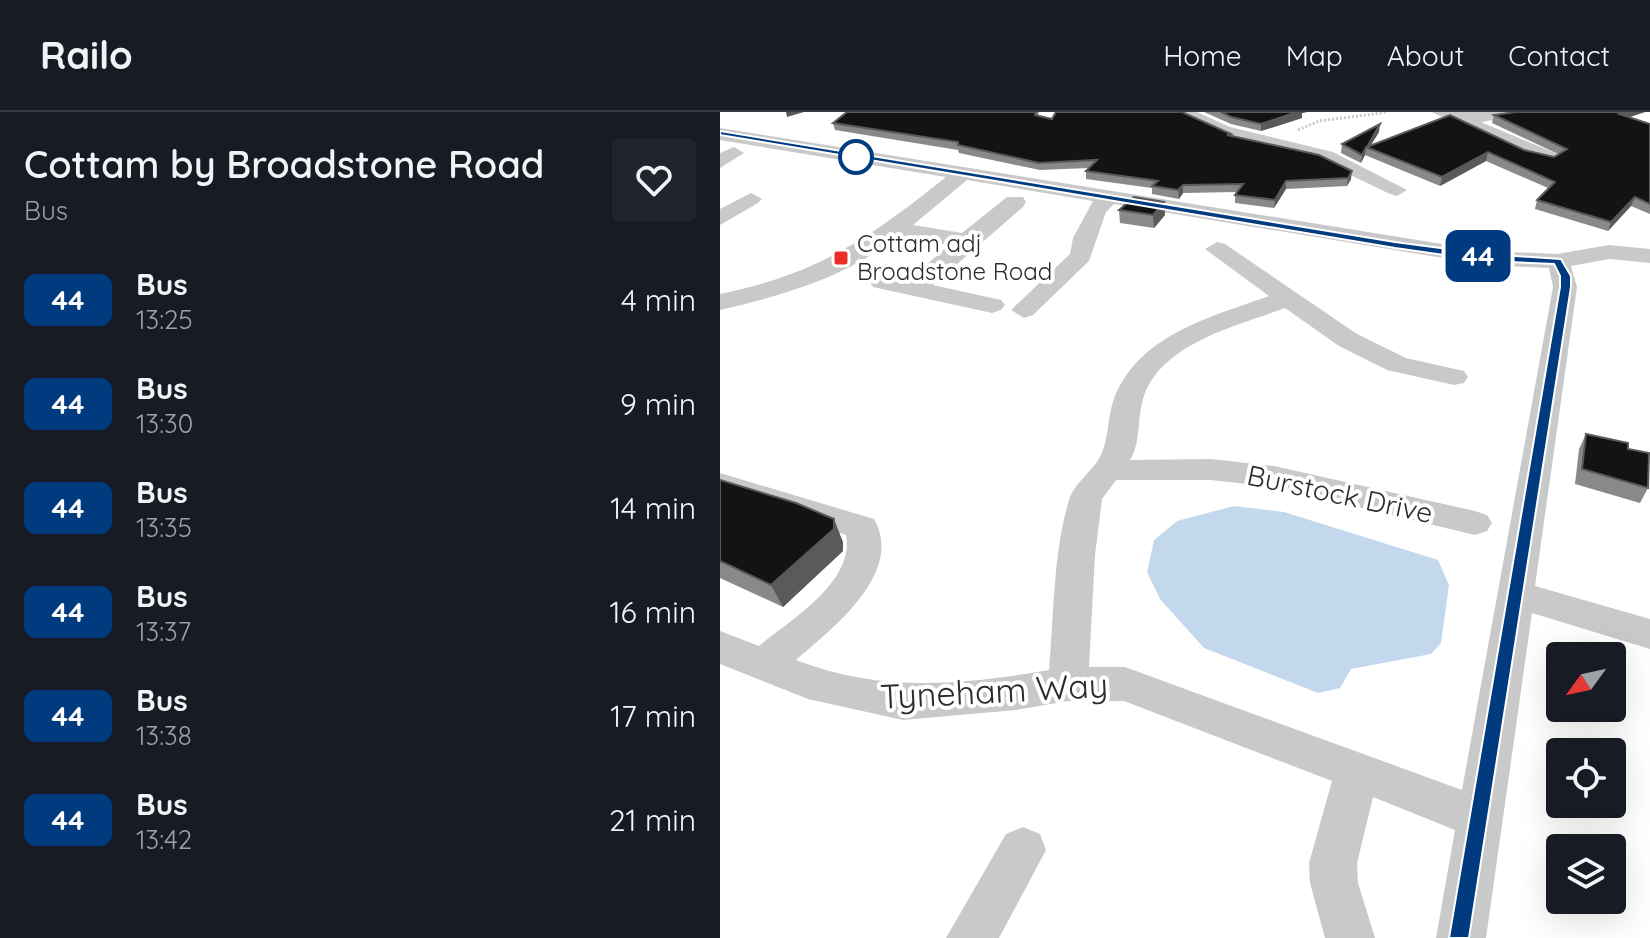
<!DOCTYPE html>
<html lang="en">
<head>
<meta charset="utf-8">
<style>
	body { margin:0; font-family:Quicksand,sans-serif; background:#20242c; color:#f1f3f6; height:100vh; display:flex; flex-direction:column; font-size:30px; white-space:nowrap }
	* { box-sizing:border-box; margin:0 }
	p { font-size:26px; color:#9ea1a6 }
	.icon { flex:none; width:44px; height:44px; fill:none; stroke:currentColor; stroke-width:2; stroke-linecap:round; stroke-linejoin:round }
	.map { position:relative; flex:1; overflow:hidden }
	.sheet { display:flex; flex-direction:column; background:#171b24; width:720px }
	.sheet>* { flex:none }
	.badge { padding:0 16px; border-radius:12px; font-size:28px; line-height:52px }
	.needle { width:52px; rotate:237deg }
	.controls { position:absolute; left:826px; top:530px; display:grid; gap:16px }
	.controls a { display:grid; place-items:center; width:80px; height:80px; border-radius:8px; background:#171b24; box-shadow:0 8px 32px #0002; font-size:40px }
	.map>.badge { position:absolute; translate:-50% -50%; box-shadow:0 0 0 4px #fff }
	.round { display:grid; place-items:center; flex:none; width:84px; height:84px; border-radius:8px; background:#20242c }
	.head { display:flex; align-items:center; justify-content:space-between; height:136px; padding:0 24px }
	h1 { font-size:38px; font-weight:600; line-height:60px }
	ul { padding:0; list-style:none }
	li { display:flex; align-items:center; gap:24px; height:104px; padding:0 24px }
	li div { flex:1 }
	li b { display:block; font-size:30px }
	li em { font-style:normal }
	li .badge { min-width:88px; font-weight:700; text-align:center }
	header { display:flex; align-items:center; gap:48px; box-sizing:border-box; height:112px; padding:0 40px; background:#171b24; border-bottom:2px solid #363941 }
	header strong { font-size:38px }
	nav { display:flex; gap:44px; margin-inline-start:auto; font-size:28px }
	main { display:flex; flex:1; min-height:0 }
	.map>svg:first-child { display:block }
	.water { fill:#c3d8ec }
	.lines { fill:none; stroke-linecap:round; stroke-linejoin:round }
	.path { stroke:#c9c9c9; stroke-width:3; stroke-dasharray:2 2; stroke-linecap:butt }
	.minor { fill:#c9c9c9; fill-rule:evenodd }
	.wall { fill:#898989 }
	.shaded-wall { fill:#5a5a5a }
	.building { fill:#131313; stroke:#5a5a5a; stroke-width:2 }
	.line { fill:#003b80; stroke:#fff; stroke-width:2 }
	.stop-dot { fill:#fff; stroke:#003b80; stroke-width:4 }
	.poi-dot { fill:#ea2e27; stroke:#fff; stroke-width:3 }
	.labels { text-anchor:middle; stroke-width:8; stroke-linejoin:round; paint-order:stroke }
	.far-poi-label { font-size:24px; fill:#2c2c2c; stroke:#fff; text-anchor:start }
	.street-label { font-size:28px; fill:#2c2c2c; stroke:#fff }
	.near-street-label { font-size:34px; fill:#2c2c2c; stroke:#fff }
</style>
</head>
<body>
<header>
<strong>Railo</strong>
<nav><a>Home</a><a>Map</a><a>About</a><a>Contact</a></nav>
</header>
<main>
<section class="sheet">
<div class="head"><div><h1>Cottam by Broadstone Road</h1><p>Bus</p></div><a class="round"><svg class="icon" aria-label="heart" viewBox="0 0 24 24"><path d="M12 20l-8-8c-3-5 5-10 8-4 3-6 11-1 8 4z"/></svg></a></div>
<ul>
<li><span class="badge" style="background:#003b80;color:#fff">44</span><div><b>Bus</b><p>13:25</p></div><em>4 min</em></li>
<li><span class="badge" style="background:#003b80;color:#fff">44</span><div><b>Bus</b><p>13:30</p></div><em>9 min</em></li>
<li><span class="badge" style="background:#003b80;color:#fff">44</span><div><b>Bus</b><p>13:35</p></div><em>14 min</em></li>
<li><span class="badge" style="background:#003b80;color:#fff">44</span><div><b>Bus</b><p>13:37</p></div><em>16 min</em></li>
<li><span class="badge" style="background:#003b80;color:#fff">44</span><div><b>Bus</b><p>13:38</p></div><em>17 min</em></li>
<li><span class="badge" style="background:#003b80;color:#fff">44</span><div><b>Bus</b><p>13:42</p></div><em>21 min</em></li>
</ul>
</section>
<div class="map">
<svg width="930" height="826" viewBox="0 0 930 826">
	<rect width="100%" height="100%" fill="#fff"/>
	<path class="water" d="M514,394L564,400L718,448L729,473L721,531L711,542L631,557L620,576L598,581L484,536L440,487L427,460L434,428L457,409Z"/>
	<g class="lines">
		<path class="path" d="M578,18L599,9L668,0"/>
		<path class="minor" d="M453,0H477L510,15L613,40L687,78L677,84L670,82L599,48L497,23Z
			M712,0H802L799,4L761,10L842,44L832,50L802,43Z
			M0,16L766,139L837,142L889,133L930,137V151L889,147L851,154L857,175L815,474L930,507V537L812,501L766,826H716L735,718L653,685L637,751L638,771L655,826H605L590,771L589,751L612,669L404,589H348L296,598L183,608L88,587L0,552V519L39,534C70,508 135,470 126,423L0,383V361L154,407C185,461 112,517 76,548C161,581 241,573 329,558C334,503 333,442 349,388C355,369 377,357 383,338C389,321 388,301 395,284C421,222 491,205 549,184L485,137L497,130L505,132L637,222L686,246L744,259L748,265L744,271L734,273L667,258L619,234L565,196C517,214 440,231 423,287C417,306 421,331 410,348L491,347L554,354L755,399L767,403L772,411L767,419L755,423L554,375L491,368H396L382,387L375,443L369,555H405L742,678L833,175L829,156L766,153L394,92L386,100L369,149L313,203L304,206L291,198L350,142L353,126L373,89L247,68L193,113L242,121L287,85H303L306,90L303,95L213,173L281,188L285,193L281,198L272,201L153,175L150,170L162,163L189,168L229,133L179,124C126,165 65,183 0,198V182C100,161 148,127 226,65L0,28Z
			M14,35L24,41L0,56V41Z
			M31,81L42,87L38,91L0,113V97Z
			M303,715L320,722L326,738L279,826H226L286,722Z"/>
	</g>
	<path class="wall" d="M127,0H319L318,4L332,7L511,24L631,67L627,74L566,77L554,96L515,91V83L517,80L463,81L459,87L432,82V76L366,67V59L368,56L320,58L239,41L238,38L115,18L113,11Z
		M484,0H587L582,1V6L541,19L511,12Z
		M796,0H925L910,5L930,12V102L911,94L888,119L815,97L817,88L828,76L766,49L720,74L645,43L641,51L621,41L622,32L659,20L651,33L804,38L834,45L838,42L772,11L774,3Z
		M444,90L445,103L434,116L400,111L399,98Z
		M866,322L908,337L928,376L920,391L855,372L859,337Z
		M0,368L123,430V439L63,495L0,466Z"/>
	<path class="shaded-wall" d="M66,0H84L67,5Z
		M576,0H587L582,1V6L541,19V12Z
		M904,0H925L897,9L899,2Z
		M660,12L659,20L649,36L647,35Z
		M646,35L645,43L641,51L642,43Z
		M768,40L766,49L720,74L722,65Z
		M632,59L631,67L627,74L628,66Z
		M566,69V77L554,96L555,88Z
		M463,73V81L459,87L458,78Z
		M915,85L911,94L888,119L891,110Z
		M444,90L445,103L434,116L433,103Z
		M114,407L123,430V439L63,495L51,473Z"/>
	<path class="building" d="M127,0H316L315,3L332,7L336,0H462L511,22L507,23L599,43L632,59L628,66L566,69L555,88L515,83L523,72L463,73L458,78L432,74L438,69L366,59L377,48L319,51L238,33V30L113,11Z
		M501,0H577L541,12L511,5Z
		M796,0H904L899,2L930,12V92L915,85L891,110L817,88L835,70L768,40L722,65L646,35L642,43L622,32L660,12L647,35L730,3L804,38L834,45L847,37L774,3Z
		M414,85L444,90L433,103L399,98Z
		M866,322L908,331V337L929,341L928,376L862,357Z
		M0,368L76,391L114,407V417L51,473L0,449Z"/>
	<path class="line" d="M0,19L675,130L766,142L841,147L851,164V175L749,826H729L840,175V164L834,152L766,149L675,136L0,23Z"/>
	<circle class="stop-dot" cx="136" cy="45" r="16"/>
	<rect class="poi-dot" x="113" y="138" width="16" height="16" rx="4"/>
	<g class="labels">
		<g class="far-poi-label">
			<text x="137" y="140">Cottam adj<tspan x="137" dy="28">Broadstone Road</tspan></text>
		</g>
		<g class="street-label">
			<text transform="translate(620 382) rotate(12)" y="10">Burstock Drive</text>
		</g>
		<g class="near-street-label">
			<text transform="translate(274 579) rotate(-3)" y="12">Tyneham Way</text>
		</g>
	</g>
</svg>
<div class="controls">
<a><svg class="needle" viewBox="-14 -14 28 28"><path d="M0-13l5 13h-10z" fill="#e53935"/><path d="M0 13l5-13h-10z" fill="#9ea1a6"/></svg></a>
<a><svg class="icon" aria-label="locate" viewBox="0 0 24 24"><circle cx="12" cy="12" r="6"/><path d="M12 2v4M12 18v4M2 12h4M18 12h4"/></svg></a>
<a><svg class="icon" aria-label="layers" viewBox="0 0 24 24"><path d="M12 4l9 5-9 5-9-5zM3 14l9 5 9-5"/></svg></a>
</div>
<b class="badge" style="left:758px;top:144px;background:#003b80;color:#fff">44</b>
</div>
</main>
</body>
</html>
